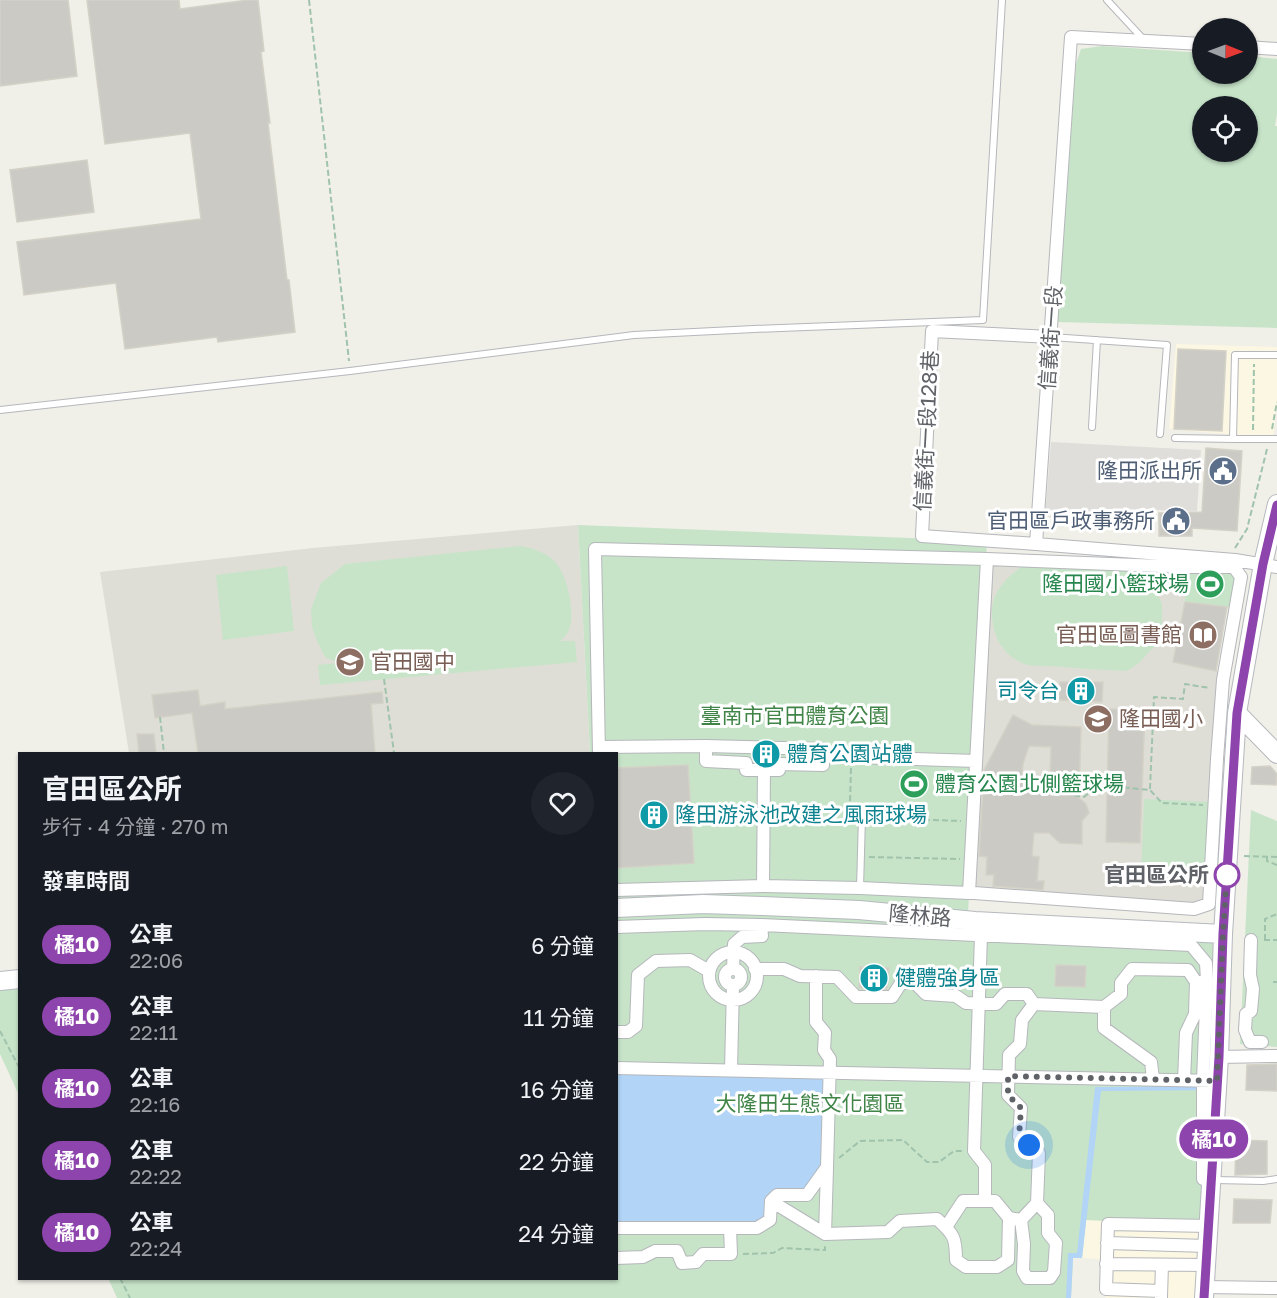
<!DOCTYPE html>
<html lang="zh-TW">
<head>
<meta charset="utf-8">
<style>
	body { margin:0; font-family:"Golos Text","Noto Sans TC",sans-serif; background:#20242c; color:#f1f3f6; height:100vh; display:flex; flex-direction:column; font-size:22px; white-space:nowrap }
	* { box-sizing:border-box; margin:0 }
	p { font-size:20px; color:#9ea1a6 }
	.icon { flex:none; width:33px; height:33px; fill:none; stroke:currentColor; stroke-width:2; stroke-linecap:round; stroke-linejoin:round }
	.map { position:relative; flex:1; overflow:hidden }
	.drawer { position:absolute; left:18px; top:752px; width:600px; height:528px; display:flex; flex-direction:column; background:#171b24; border-radius:0px; box-shadow:0 2px 4px #0004 }
	.drawer>* { flex:none }
	.badge { padding:0 12px; border-radius:20px; font-size:21px; line-height:39px }
	.needle { width:39px; rotate:91deg }
	.controls { position:absolute; left:1192px; top:18px; display:grid; gap:12px }
	.controls a { display:grid; place-items:center; width:66px; height:66px; border-radius:50%; background:#171b24; box-shadow:0 2px 4px #0004; font-size:30px }
	.you { position:absolute; width:30px; height:30px; margin:-15px; border:4px solid #fff; border-radius:50%; background:#1a73e8; box-shadow:0 0 0 9px #1a73e833 }
	.map>.badge { position:absolute; translate:-50% -50%; box-shadow:0 0 0 3px #fff }
	h2 { padding:0 24px; font-size:22px; line-height:54px }
	.round { display:grid; place-items:center; flex:none; width:63px; height:63px; border-radius:32px; background:#20242c }
	.overview { display:flex; align-items:center; justify-content:space-between; height:102px; padding:0 24px }
	h1 { font-size:28px; font-weight:700; line-height:45px }
	ul { padding:0; list-style:none }
	li { display:flex; align-items:center; gap:18px; height:72px; padding:0 24px }
	li div { flex:1 }
	li b { display:block; font-size:22px }
	li em { font-style:normal }
	li .badge { min-width:66px; font-weight:700; text-align:center }
	.map>svg:first-child { display:block }
	.commercial { fill:#fbf7e2 }
	.industrial { fill:#dfdeda }
	.education { fill:#dfded6 }
	.green { fill:#c7e4c9; fill-rule:evenodd }
	.water { fill:#b1d4f7 }
	.building { fill:#cbcac4; stroke:#d4d1c7; stroke-width:1.5; fill-rule:evenodd }
	.lines { fill:none; stroke-linecap:round; stroke-linejoin:round }
	.lane-casing { stroke:#b5b7bb; stroke-width:8 }
	.street-casing { stroke:#b5b7bb; stroke-width:14 }
	.secondary-casing { stroke:#b6b9be; stroke-width:20 }
	.path { stroke:#a0c3ac; stroke-width:2; stroke-dasharray:6 3; stroke-linecap:butt }
	.lane { stroke:#fff; stroke-width:6 }
	.street { stroke:#fff; stroke-width:12 }
	.secondary { stroke:#fff; stroke-width:18 }
	.line-casing { stroke:#fff; stroke-width:14 }
	.line { stroke:#8e44ad; stroke-width:9 }
	.walk { stroke:#5f6267; stroke-width:6; stroke-dasharray:0 10.8 }
	.stop-dot { fill:#fff; stroke:#8e44ad; stroke-width:3 }
	.labels { text-anchor:middle; stroke-width:6; stroke-linejoin:round; paint-order:stroke }
	.street-label { font-size:21px; fill:#5f6267; stroke:#fff }
	.service-label { font-size:21px; fill:#4e5e75; stroke:#fff; text-anchor:end }
	.leisure-label { font-size:21px; fill:#27864d; stroke:#fff; text-anchor:end }
	.education-label { font-size:21px; fill:#785e54; stroke:#fff; text-anchor:start }
	.culture-label { font-size:21px; fill:#0d838f; stroke:#fff; text-anchor:start }
	.park-label { font-size:21px; fill:#408547; stroke:#fff }
	.stop-label { font-size:21px; font-weight:bold; fill:#5f6267; stroke:#fff; text-anchor:end }
</style>
</head>
<body>
<div class="map">
<svg width="1277" height="1298" viewBox="0 0 1277 1298">
	<rect width="100%" height="100%" fill="#f0efe8"/>
	<path class="commercial" d="M1176,344L1277,347V403L1273,438L1169,429Z
		M1086,1220L1200,1223L1196,1298H1106L1107,1260L1082,1258Z"/>
	<path class="industrial" d="M1051,442L1201,450L1197,511L1153,510L1149,522L1045,517Z"/>
	<path class="education" d="M578,525L590,753H129L100,572L313,548Z
		M987,559L1186,567L1185,602L1173,662L1221,672L1211,802L1141,870L1209,874L1207,903L977,891L968,898Z"/>
	<path class="green" d="M1102,46L1203,53V74H1248V56L1277,59V114L1275,126H1277V328L1057,322L1076,64L1081,49ZM1203,106H1248V152H1203Z
		M578,525L987,541L968,915L1223,934L1209,1226L1086,1220L1082,1258H1073L1071,1298H117L108,1278H616V753H590Z
		M520,546C533,548 548,553 557,564C568,578 578,620 566,635C565,637 562,639 560,641H575L577,662L320,685L318,665L338,663L325,657L317,641L312,627L311,609L321,583L345,564Z
		M1024,565L1133,568L1146,574L1154,586L1162,604V623L1160,640L1139,663L1127,671C1101,670 1075,668 1049,666C1041,666 1030,667 1022,663C1003,655 993,636 992,616C990,593 1007,576 1024,565Z
		M287,566L294,631L223,640L216,575Z
		M1186,567H1234V608L1185,602Z
		M1144,799L1211,802L1209,874L1141,870Z
		M1251,810L1277,821V1047L1240,1044Z
		M19,987V1095L0,1054V991Z"/>
	<path class="water" d="M617,1068L830,1072V1165L807,1195H777L770,1220L757,1228H617Z
		M1217,1086V1090L1101,1091L1082,1258H1073L1071,1298H1066L1068,1253H1077L1095,1087Z"/>
	<path class="building" d="M0,0H68L77,76L0,86Z
		M87,0H179L180,9L248,0H258L264,51L261,52L270,123H268L287,280H289L295,332L218,342L217,337L125,349L116,283L24,295L17,242L201,219L190,133L105,144Z
		M87,160L94,212L17,222L10,170Z
		M1178,349L1226,351L1222,431L1174,429Z
		M1206,448L1242,451L1237,531L1192,528V536H1159V513L1202,512Z
		M1185,602L1227,607L1216,671L1173,662Z
		M1060,682H1103L1102,702L1059,700Z
		M198,690L200,706L225,702V709L382,692L383,703L371,704L375,753H198L192,713L155,718L152,695Z
		M1109,709L1145,710L1140,843L1106,842Z
		M1013,715L1032,725L1081,727L1079,798L1086,804L1089,813L1082,821V844L1060,843L1049,833H1034L1032,856L1039,857L1037,881H1044L1043,890L993,886L994,875H986L987,857L979,856L984,770ZM1029,746L1051,747L1050,776L1022,775L1023,764Z
		M137,734H154L156,753H139Z
		M688,765L694,863L616,868V768Z
		M1270,766L1277,774L1276,785L1251,784L1252,767Z
		M1056,965L1086,966L1085,987L1055,986Z
		M860,967L889,968L887,989L859,988Z
		M1277,1064V1091L1246,1090L1247,1065Z
		M1236,1140L1267,1141V1174L1235,1175Z
		M1234,1199L1272,1200L1270,1223H1233Z"/>
	<g class="lines">
		<g class="lane-casing">
			<path id="lane" d="M1107,0L1145,41
				M1051,337L1167,345L1160,434
				M1277,355H1235L1233,439H1277
				M0,410L350,371L634,335L754,329L983,320L1002,0
				M1092,427L1097,340
				M1175,438L1233,439
				M860,888L862,817
				M1215,1180L1263,1181L1277,1179"/>
		</g>
		<g class="street-casing">
			<path id="street" d="M1203,44L1071,37L1036,544L1235,560L1277,567
				M1248,47L1277,49
				M1036,544L922,536L932,331L1051,337
				M706,746L823,749V756
				M599,747L706,746V761L746,763V770H779V764L823,765V756L976,761
				M599,753L595,549L987,559
				M763,886L764,770
				M616,890L763,886L860,888L969,893H974L1194,909L1209,904L1217,759L1223,680L1241,577L1234,567H1186L987,559L969,893
				M616,927L705,924L761,925L1191,945L1206,963L1207,981
				M981,935L974,1151L985,1165V1201
				M1251,940L1250,975L1253,989L1251,1011L1246,1014L1245,1030L1250,1042H1262
				M709 976a24 24 0 1 1 48 0a24 24 0 1 1-48 0Z
				M733,969L734,944L742,937L762,936L761,925
				M755,969H784L800,976L837,977L856,997H892L901,983H915L926,994L956,996L966,1003L996,1004L1005,994H1027L1034,1004L1104,1007L1121,994V983L1132,969L1188,970L1196,982L1195,1014L1186,1033L1184,1080
				M725 977a8 8 0 1 1 16 0a8 8 0 1 1-16 0Z
				M1200,982L1207,981L1203,1080V1179
				M1104,1007V1028L1151,1062L1153,1079
				M616,1032H628L636,1026L638,975L656,961L690,960L709,971
				M1219,1057L1277,1056
				M616,1068L1217,1081
				M731,1070L733,985
				M771,1201L825,1234L888,1232L900,1221L937,1219C954,1234 956,1238 956,1260L966,1267H997L1008,1260L1009,1218L995,1201H963L946,1227
				M1009,1218L1021,1220L1024,1244L1023,1271L1027,1278H1050L1054,1272L1056,1243L1048,1233V1215L1037,1203L1039,1153L1019,1137L1021,1108L1008,1095L1009,1055L1020,1044L1022,1020L1034,1004
				M1021,1220L1037,1203
				M616,1228H757L770,1220L771,1201L777,1195H807L827,1167L830,1059L824,1050L825,1033L816,1022V976
				M825,1234L827,1168
				M1107,1243L1207,1246
				M616,1258L643,1257L655,1251H677L682,1263L696,1262L703,1254H731L730,1228
				M1106,1264L1206,1265
				M1205,1287L1277,1288
				M1161,1291L1106,1289L1108,1224L1209,1226
				M1161,1297L1162,1265"/>
		</g>
		<g class="secondary-casing">
			<path id="secondary" d="M1237,713L1277,754
				M616,908L703,904L762,906L859,910L975,921L1223,934
				M0,981L20,979
				M1204,1298L1219,1057L1223,934L1237,713L1263,564L1277,504"/>
		</g>
		<path class="path" d="M309,0L349,361
			M1272,429L1277,402
			M1253,430L1254,364
			M1235,548L1247,529L1267,449
			M384,679L394,753
			M160,717L164,753
			M851,768L850,804H863L862,808
			M1030,787L1084,797L1099,785L1150,790L1162,803L1203,805
			M1150,789L1154,697L1183,699L1185,684L1210,688
			M870,818L961,821
			M1244,856L1277,857
			M869,857L960,859
			M1267,857V861L1277,865
			M1264,940H1277
			M1265,940V919L1277,914
			M1273,982H1277
			M0,1031L20,1069
			M839,1158L860,1141L903,1140L927,1162H939L954,1151H962
			M743,1254L773,1253L782,1248L825,1250V1246
			M120,1278L130,1298"/>
		<use href="#lane" class="lane"/>
		<use href="#street" class="street"/>
		<use href="#secondary" class="secondary"/>
	</g>
	<g class="lines">
		<g class="line-casing">
			<path id="line" d="M1204,1298L1219,1057L1223,934L1237,713L1263,564L1277,505"/>
		</g>
		<use href="#line" class="line"/>
		<path class="walk" d="M1029,1145L1019,1137L1021,1108L1008,1095V1076L1217,1081L1223,934L1227,872V875"/>
	</g>
	<defs>
		<g id="civic-disc" transform="scale(1.5)"><circle r="9.5" fill="#5c6f8a" stroke="#fff"/><path d="M-.6-6.5H3V-4.5H.6V-3L4-1V1h2V6H-6V1h2V-1L-.6-3ZM-1.2 2.5V6h2.4V2.5Z" fill="#fff"/></g>
		<g id="stadium-disc" transform="scale(1.5)"><circle r="9.5" fill="#2e9e5b" stroke="#fff"/><path d="M0-5a6.5 5 0 1 0 0 10a6.5 5 0 1 0 0-10ZM-3.5-1.8h7v3.6h-7Z" fill="#fff"/></g>
		<g id="library-disc" transform="scale(1.5)"><circle r="9.5" fill="#8d6e63" stroke="#fff"/><path d="M-6-4Q-3-5.5-.7-3.5V5Q-3 3-6 4ZM6-4Q3-5.5 .7-3.5V5Q3 3 6 4Z" fill="#fff"/></g>
		<g id="school-disc" transform="scale(1.5)"><circle r="9.5" fill="#8d6e63" stroke="#fff"/><path d="M0-5L7-2L0 1L-7-2ZM-4 1L0 2.5L4 1V4Q0 6-4 4Z" fill="#fff"/></g>
		<g id="building-disc" transform="scale(1.5)"><circle r="9.5" fill="#0f9aa8" stroke="#fff"/><path d="M-4-6H4V6H1V3H-1V6H-4ZM-2.5-4.3h1.7v1.8h-1.7ZM.8-4.3h1.7v1.8H.8ZM-2.5-1h1.7V.8h-1.7ZM.8-1h1.7V.8H.8Z" fill="#fff"/></g>
	</defs>
	<g fill-rule="evenodd">
		<use href="#civic-disc" x="1223" y="471"/>
		<use href="#civic-disc" x="1176" y="521"/>
		<use href="#stadium-disc" x="1210" y="584"/>
		<use href="#library-disc" x="1203" y="635"/>
		<use href="#school-disc" x="350" y="662"/>
		<use href="#building-disc" x="1081" y="691"/>
		<use href="#school-disc" x="1098" y="719"/>
		<use href="#building-disc" x="766" y="754"/>
		<use href="#stadium-disc" x="914" y="784"/>
		<use href="#building-disc" x="654" y="815"/>
		<use href="#building-disc" x="874" y="978"/>
	</g>
	<circle class="stop-dot" cx="1227" cy="875" r="12"/>
	<g class="labels">
		<g class="street-label">
			<text transform="translate(1051 338) rotate(-86)" y="7">信義街一段</text>
			<text transform="translate(927 431) rotate(-87)" y="7">信義街一段128巷</text>
			<text transform="translate(920 916) rotate(5)" y="7">隆林路</text>
		</g>
		<g class="service-label">
			<text x="1202" y="478">隆田派出所</text>
			<text x="1155" y="528">官田區戶政事務所</text>
		</g>
		<g class="leisure-label">
			<text x="1189" y="591">隆田國小籃球場</text>
			<text x="935" y="791" text-anchor="start">體育公園北側籃球場</text>
		</g>
		<g class="education-label">
			<text x="1182" y="642" text-anchor="end">官田區圖書館</text>
			<text x="371" y="669">官田國中</text>
			<text x="1119" y="726">隆田國小</text>
		</g>
		<g class="culture-label">
			<text x="1060" y="698" text-anchor="end">司令台</text>
			<text x="787" y="761">體育公園站體</text>
			<text x="675" y="822">隆田游泳池改建之風雨球場</text>
			<text x="895" y="985">健體強身區</text>
		</g>
		<g class="park-label">
			<text x="795" y="723">臺南市官田體育公園</text>
			<text x="810" y="1111">大隆田生態文化園區</text>
		</g>
		<g class="stop-label">
			<text x="1209" y="882">官田區公所</text>
		</g>
	</g>
</svg>
<div class="controls">
<a><svg class="needle" viewBox="-14 -14 28 28"><path d="M0-13l5 13h-10z" fill="#e53935"/><path d="M0 13l5-13h-10z" fill="#9ea1a6"/></svg></a>
<a><svg class="icon" aria-label="locate" viewBox="0 0 24 24"><circle cx="12" cy="12" r="6"/><path d="M12 2v4M12 18v4M2 12h4M18 12h4"/></svg></a>
</div>
<div class="you" style="left:1029px;top:1145px"></div>
<b class="badge" style="left:1214px;top:1139px;background:#8e44ad;color:#fff">橘10</b>
<section class="drawer">
<div class="overview"><div><h1>官田區公所</h1><p>步行 · 4 分鐘 · 270 m</p></div><a class="round"><svg class="icon" aria-label="heart" viewBox="0 0 24 24"><path d="M12 20l-8-8c-3-5 5-10 8-4 3-6 11-1 8 4z"/></svg></a></div>
<h2>發車時間</h2>
<ul>
<li><span class="badge" style="background:#8e44ad;color:#fff">橘10</span><div><b>公車</b><p>22:06</p></div><em>6 分鐘</em></li>
<li><span class="badge" style="background:#8e44ad;color:#fff">橘10</span><div><b>公車</b><p>22:11</p></div><em>11 分鐘</em></li>
<li><span class="badge" style="background:#8e44ad;color:#fff">橘10</span><div><b>公車</b><p>22:16</p></div><em>16 分鐘</em></li>
<li><span class="badge" style="background:#8e44ad;color:#fff">橘10</span><div><b>公車</b><p>22:22</p></div><em>22 分鐘</em></li>
<li><span class="badge" style="background:#8e44ad;color:#fff">橘10</span><div><b>公車</b><p>22:24</p></div><em>24 分鐘</em></li>
</ul>
</section>
</div>
</body>
</html>
